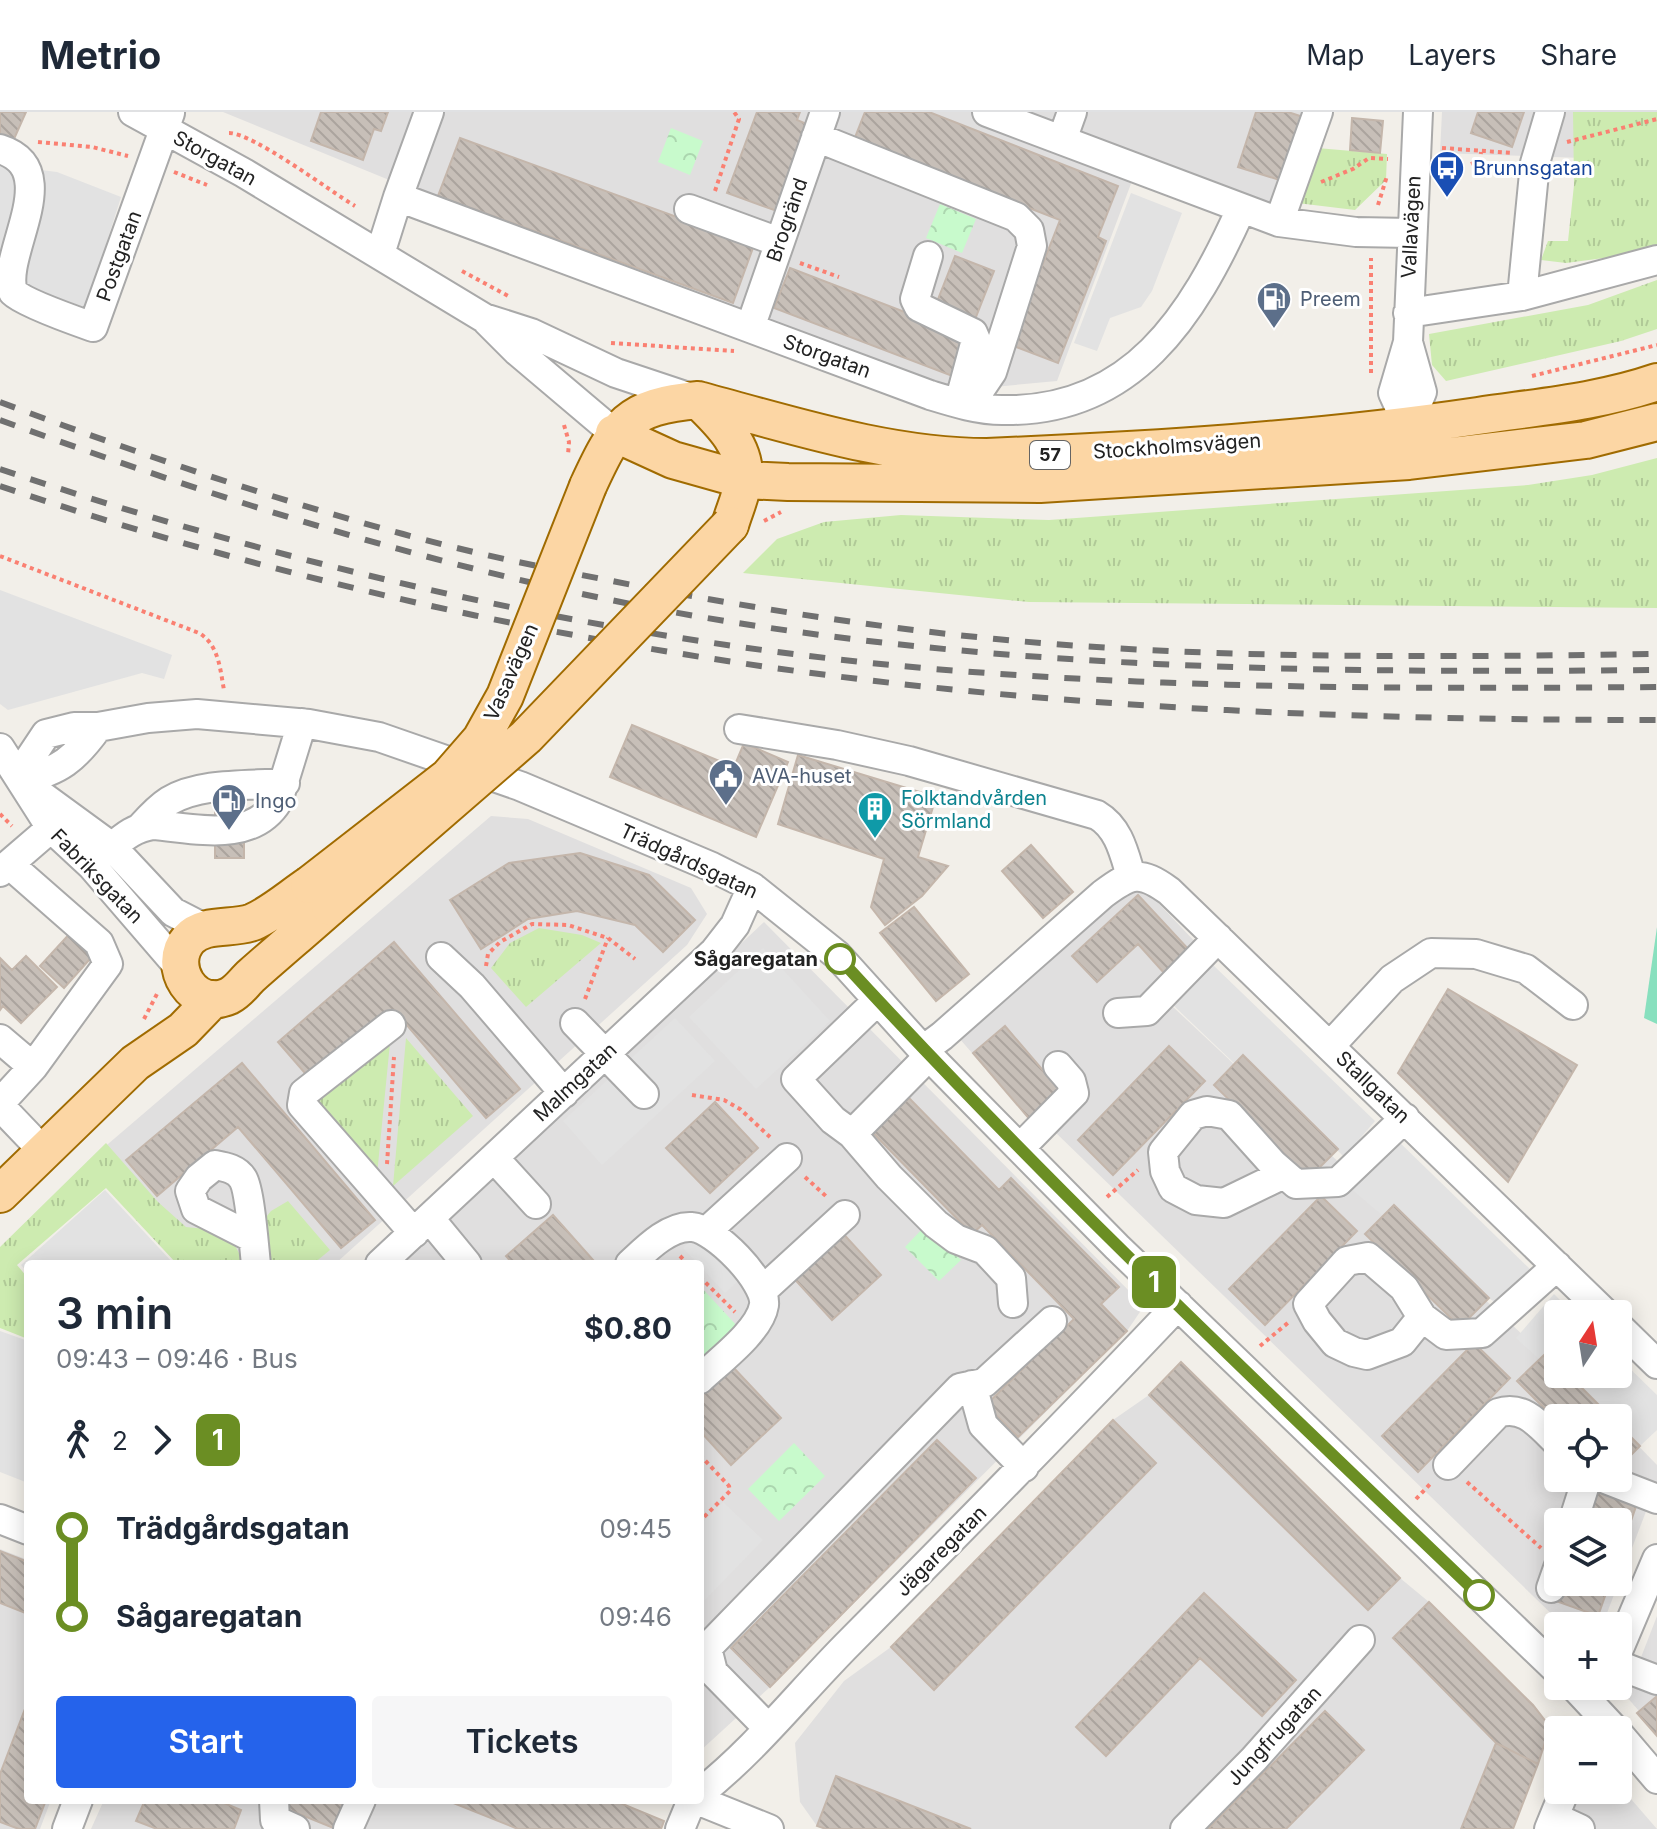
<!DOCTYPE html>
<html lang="en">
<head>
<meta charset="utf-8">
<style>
	body { margin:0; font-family:Inter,sans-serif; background:#f6f6f7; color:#1f2937; height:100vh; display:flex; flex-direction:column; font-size:30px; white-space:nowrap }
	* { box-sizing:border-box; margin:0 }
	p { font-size:26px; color:#747a83 }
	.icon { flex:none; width:44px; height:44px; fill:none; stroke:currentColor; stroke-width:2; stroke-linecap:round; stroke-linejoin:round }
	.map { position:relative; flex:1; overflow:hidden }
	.side { position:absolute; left:24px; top:1148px; width:680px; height:544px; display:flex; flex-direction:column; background:#fff; border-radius:8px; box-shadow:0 4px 20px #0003 }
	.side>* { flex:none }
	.badge { padding:0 16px; border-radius:12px; font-size:28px; line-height:52px }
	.needle { width:52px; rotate:12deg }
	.tools { position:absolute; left:1544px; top:1188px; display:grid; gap:16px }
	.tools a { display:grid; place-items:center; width:88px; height:88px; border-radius:8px; background:#fff; box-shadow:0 4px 20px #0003; font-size:40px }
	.map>.badge { position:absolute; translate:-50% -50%; box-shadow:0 0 0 4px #fff }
	.legs { display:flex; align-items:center; gap:12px; height:88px; padding:0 32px; font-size:26px }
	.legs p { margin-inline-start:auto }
	.summary { display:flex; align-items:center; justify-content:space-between; height:136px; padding:0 32px }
	h1 { font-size:44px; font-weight:600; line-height:60px }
	.cta { display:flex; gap:16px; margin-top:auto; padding:16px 32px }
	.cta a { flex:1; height:92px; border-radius:8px; background:#2563eb; color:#fff; font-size:32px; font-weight:600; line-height:92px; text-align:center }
	.cta a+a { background:#f6f6f7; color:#1f2937 }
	ul { padding:0 32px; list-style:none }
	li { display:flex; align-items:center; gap:28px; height:88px; font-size:30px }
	li i { display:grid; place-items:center; width:12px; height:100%; margin:0 10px; background:currentColor }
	li i::after { content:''; width:20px; height:20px; margin:-10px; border:6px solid; border-radius:50%; background:#fff }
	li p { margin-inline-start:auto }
	li:first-child i { background:linear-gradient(#0000 50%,currentColor 0) }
	li:last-child i { background:linear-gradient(currentColor 50%,#0000 0) }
	header { display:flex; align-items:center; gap:48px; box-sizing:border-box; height:112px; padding:0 40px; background:#fff; border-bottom:2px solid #e0e1e3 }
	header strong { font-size:38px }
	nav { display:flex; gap:44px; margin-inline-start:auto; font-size:28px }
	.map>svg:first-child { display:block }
	.residential { fill:#e0dfdf; fill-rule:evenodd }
	.grass { fill:url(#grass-tufts) }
	.park { fill:url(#park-crowns) }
	.pitch { fill:#88e0be }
	.parking { fill:#e2e2e2 }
	.building { fill:url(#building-back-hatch); stroke:#c4b6ab; stroke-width:2 }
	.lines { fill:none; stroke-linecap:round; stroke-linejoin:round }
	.minor-casing { stroke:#a9a9a9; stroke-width:32 }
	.major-casing { stroke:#a06b00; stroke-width:40 }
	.path { stroke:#fa8072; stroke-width:4; stroke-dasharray:4 4; stroke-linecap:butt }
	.minor { stroke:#fff; stroke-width:28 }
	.major { stroke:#fcd6a4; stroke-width:36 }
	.rail { stroke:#707070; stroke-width:6; stroke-dasharray:16 16; stroke-linecap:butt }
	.major-bridge-casing { stroke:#a06b00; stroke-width:40; stroke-linecap:butt }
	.major-bridge { stroke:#fcd6a4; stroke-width:36 }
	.line-1-casing { stroke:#fff; stroke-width:18 }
	.line-1 { stroke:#6b8e23; stroke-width:12 }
	.stop-1-dot { fill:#fff; stroke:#6b8e23; stroke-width:4 }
	.labels { text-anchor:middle; stroke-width:6; stroke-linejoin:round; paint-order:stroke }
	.shield { fill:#fff; stroke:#646464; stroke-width:2 }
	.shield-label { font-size:18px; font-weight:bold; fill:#222 }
	.street-label { font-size:20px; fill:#222; stroke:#fff }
	.transit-label { font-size:20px; fill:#164399; stroke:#fff; text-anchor:start }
	.service-label { font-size:20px; fill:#4e5e75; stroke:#fff; text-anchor:start }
	.culture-label { font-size:20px; fill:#0d838f; stroke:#fff; text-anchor:start }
	.stop-label { font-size:20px; font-weight:bold; fill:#222; stroke:#fff; text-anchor:end }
</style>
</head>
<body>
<header>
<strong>Metrio</strong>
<nav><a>Map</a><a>Layers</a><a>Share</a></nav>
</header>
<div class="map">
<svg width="1657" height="1717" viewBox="0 0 1657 1717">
	<defs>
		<pattern id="grass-tufts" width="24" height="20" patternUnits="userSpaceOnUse" patternTransform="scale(2)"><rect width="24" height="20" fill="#cdebb0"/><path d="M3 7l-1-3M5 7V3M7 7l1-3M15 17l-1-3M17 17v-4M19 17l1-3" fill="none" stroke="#b0c997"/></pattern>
		<pattern id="park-crowns" width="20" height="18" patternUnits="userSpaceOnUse" patternTransform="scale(2)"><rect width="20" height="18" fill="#c8facc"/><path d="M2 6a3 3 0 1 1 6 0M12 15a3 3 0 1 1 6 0" fill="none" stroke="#acd6af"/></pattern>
		<pattern id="building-back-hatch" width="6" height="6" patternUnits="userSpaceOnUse" patternTransform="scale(2)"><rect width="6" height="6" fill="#c7bfb8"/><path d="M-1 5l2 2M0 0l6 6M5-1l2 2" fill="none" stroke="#aba49e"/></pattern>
	</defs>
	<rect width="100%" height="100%" fill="#f2efe9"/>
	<path class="residential" d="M223,0H1306L1272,93L1141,45L1057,269L951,279L421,81Z
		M1442,0H1657L1583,46L1440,41Z
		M491,704L528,707L691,776L707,802L687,833L335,1152H177L87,1050Z
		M1147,779L1198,833L1155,878L1558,1256V1366H1618V1313L1657,1353V1371L1602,1514H1564L1054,1019L1032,1010L959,926L1123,781ZM1558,1410H1618V1470H1558Z
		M764,810L1144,1194L1127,1219L770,1575L700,1639V1152H400Z
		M1181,1250L1400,1466L1429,1490L1533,1593L1550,1615L1513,1717H826L817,1714L800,1690L795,1631L844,1569L891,1535L1113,1308L1149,1283Z
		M0,1437L28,1448V1688H51L40,1717H0Z
		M1657,1504V1620L1626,1584Z
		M1618,1672L1657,1717H1562L1578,1678H1618Z
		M104,1688H613L664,1709L661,1717H91Z"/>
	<path class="grass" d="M1573,0H1657V139L1566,151L1541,148L1548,129H1568L1574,73Z
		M1317,36L1387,42L1386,68L1355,98L1297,91Z
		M1657,168V217L1621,229L1446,269L1432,253L1429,222L1588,193Z
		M1657,346V496L1029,490L743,461L777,427L824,410L901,403L1049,408L1528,373L1592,363Z
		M539,816L582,823L601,831L526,895L491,856L510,831Z
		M391,921L377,1063L313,985Z
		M406,926L473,1004L393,1074Z
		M106,1031L158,1090L186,1115L227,1119L245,1152H177L106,1076L17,1153L28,1166V1227L0,1216V1135Z
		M288,1089L330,1138L313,1152H266L262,1110L271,1099Z"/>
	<path class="park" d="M671,16L703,29L690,63L658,50Z
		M940,92L976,107L962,141L926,126Z
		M926,1113L961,1148L939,1169L905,1135Z
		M700,1174L739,1216L700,1253Z
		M794,1331L825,1364L779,1409L748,1377Z"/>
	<path class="pitch" d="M1657,815V912L1644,906Z"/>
	<path class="parking" d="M0,53L57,60L121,85L86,196L13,169L0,175Z
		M1131,81L1182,101L1152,179L1141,195L1110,206L1097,239L1074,231Z
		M0,478L172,543L164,567L142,561L8,598L0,592Z
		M763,836L830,909L756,977L689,905Z
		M1213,853L1375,1009L1344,1045L1244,944L1235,952L1173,893Z
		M675,906L715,949L602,1053L563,1009Z
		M1395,1026L1532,1159L1501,1195L1489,1186L1394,1094L1383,1104L1349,1075Z
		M105,1078L174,1152H28V1161L21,1153Z
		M696,1123L739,1168L725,1181L683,1136Z
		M1554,1182L1574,1202H1558V1252L1546,1241L1539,1247L1516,1226Z
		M0,1219L28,1229V1371L0,1360Z
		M1618,1245L1657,1283V1318L1640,1334L1618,1312V1306H1612L1568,1262H1618Z
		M723,1390L763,1428L700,1493V1413Z"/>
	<path class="building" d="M0,0H26L14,27L0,23Z
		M321,0H388L381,19L374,17L363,48L311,29Z
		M757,0H800L797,8L809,13L777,99L727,81Z
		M865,0H929L1118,74L1098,125L1106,129L1058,251L1011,233L1060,108L854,28Z
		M1256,0H1288L1303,5L1283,69L1238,55Z
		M1478,0H1524L1512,35L1471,21Z
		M1352,6L1383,9L1380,41L1350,38Z
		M460,26L754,133L733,191L438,84Z
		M955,144L994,159L974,210L935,195Z
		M790,156L970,225L955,265L774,196Z
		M632,613L734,655L744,631L788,650L756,725L610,665Z
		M798,643L936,685L918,745L948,754L922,784L885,813L871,795L884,747L778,712Z
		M215,691H244V746H215Z
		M1031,733L1073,780L1043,806L1002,759Z
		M580,741L649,763L695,808L663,840L635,813L577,799L528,807L481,837L450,788L509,751Z
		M1138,783L1190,839L1165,862L1138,832L1097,870L1072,844Z
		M914,795L969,862L936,889L880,821Z
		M74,817L98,838L64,876L40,854Z
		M394,830L520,977L486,1006L394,898L311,968L278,930Z
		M26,844L57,875L21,911L3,894L0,898V846L12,858Z
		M1448,877L1577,953L1508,1070L1398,961Z
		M1005,914L1064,983L1032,1010L973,941Z
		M1169,934L1205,969L1113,1063L1078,1028Z
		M1243,943L1338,1037L1309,1066L1214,973Z
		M242,951L375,1108L341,1136L238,1015L157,1084L126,1048Z
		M909,986L999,1078L1011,1066L1119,1175L1101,1192L1127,1219L1018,1325L986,1293L1074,1207L982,1113L972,1122L873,1021Z
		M715,990L758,1036L710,1081L666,1036Z
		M1321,1084L1357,1119L1265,1213L1229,1177Z
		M1394,1093L1489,1186L1460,1215L1365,1122Z
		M553,1103L593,1148L588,1152H513L506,1144Z
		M838,1116L881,1163L832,1208L789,1161Z
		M1474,1231L1510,1266L1418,1360L1382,1324Z
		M1546,1241L1558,1252V1262H1568L1612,1306H1558V1310L1517,1269Z
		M1181,1250L1400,1466L1368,1498L1149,1283Z
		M732,1254L781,1306L731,1353L700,1319V1284Z
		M1113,1308L1156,1351L934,1578L891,1535Z
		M1618,1312L1640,1334L1618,1356Z
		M937,1328L976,1366L770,1575L731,1536Z
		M1594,1371L1639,1386L1618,1446V1410H1580Z
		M0,1439L28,1450V1502L0,1491Z
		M1559,1470H1610L1598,1504L1553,1488Z
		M1204,1481L1296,1568L1262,1604L1200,1546L1106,1644L1076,1615Z
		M1429,1490L1533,1593L1550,1615L1538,1652L1496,1631L1393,1526Z
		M1657,1584V1624L1637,1601Z
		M28,1589V1688H46L35,1717H19L0,1710V1662Z
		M1325,1599L1364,1638L1286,1717H1208Z
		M1496,1631L1538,1652L1513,1717H1461Z
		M836,1664L971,1717H826L817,1714Z
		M145,1688H217L241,1698L234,1717H157L136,1709Z
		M280,1688H347L336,1717L277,1693Z
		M446,1688H613L664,1709L661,1717H518Z"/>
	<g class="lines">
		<g class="minor-casing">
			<path id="minor" d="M133,0L244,61L484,206L531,221L616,261L694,287
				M987,0L1279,110L1356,120L1411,121
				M816,25L1016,105L1029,118L1032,134L992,260L969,294
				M1062,28L1072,0
				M0,37C66,58 0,142 13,180C24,191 76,209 93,215L170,1
				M398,85L930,283C953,290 978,298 1002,298C1132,301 1193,204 1241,97
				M689,97L779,130
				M1279,110L1318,0
				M380,142L398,85L429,0
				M928,144L915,187L919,195L973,221L976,228L959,291
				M1522,184L1535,51L1550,0
				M1408,201L1522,184L1657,148
				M487,209L517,239L614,321
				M750,216L825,0
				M1408,230L1422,280L1408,314
				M1408,314L1393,281L1408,230L1418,0
				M739,617L837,633L909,649L1097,703C1119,716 1124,741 1131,764
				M0,636L51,716L92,754L179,855
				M21,668L30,646L46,622L74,615H98L148,606L197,602L309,612L379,625L520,674L712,755L752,775L837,843L923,938L1117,1135L1558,1559
				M21,668C60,659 75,647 98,615
				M34,678L112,735L173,800L206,817
				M141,715C150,705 158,696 169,689C201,670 249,674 285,671
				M112,735C126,723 135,716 153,713C194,716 252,732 278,689L302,611
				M0,760L51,716
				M441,845L472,874L564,981
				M878,888L796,967L833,1008L852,1022L889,1065L936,1112L956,1127L985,1138L1011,1166L1013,1191
				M1118,901L1147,899L1218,826
				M575,911L644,982
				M391,913L304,981L302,993L414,1121
				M0,927L33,955L108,852L99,831L10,753
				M1330,934L1392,867L1431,841L1476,842L1526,857L1573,893
				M923,938L942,924L1103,782C1131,761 1140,758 1169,779L1606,1202
				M0,991L33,955
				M0,994L44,1040
				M852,1022L929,944
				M1020,1036L1074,981L1071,969L1058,954
				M494,1046L536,1092
				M1284,1062L1224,1091L1196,1088L1173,1076L1165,1059L1163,1040L1193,1003L1207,999L1229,1003L1273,1052L1296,1072L1338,1070L1405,1006
				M430,1107L467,1152
				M708,1118L787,1046
				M253,1126L196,1097L190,1079L199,1066L215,1053C226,1055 237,1057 243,1067C250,1079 254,1135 256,1152
				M380,1152L714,840L735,813L752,775
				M630,1152C645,1138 669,1113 692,1115C714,1116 767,1169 764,1193C760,1219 719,1249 700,1267
				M762,1179L845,1103
				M1422,1205L1402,1230L1367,1243L1354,1240L1335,1231L1317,1209L1308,1192L1347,1149L1368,1145L1404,1176L1422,1205L1446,1223L1482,1221L1557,1154
				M1618,1214L1657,1252
				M972,1273L983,1313L1024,1355
				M1448,1353L1498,1301C1524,1292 1540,1314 1558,1331
				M1603,1366L1657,1387
				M0,1407L28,1418
				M1573,1410L1587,1366
				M1551,1476L1558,1456
				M1618,1539L1657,1447
				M1618,1553L1657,1568
				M1574,1574L1615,1618
				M768,1616L713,1560L707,1536L960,1276L984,1271L1052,1209
				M1618,1621L1657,1667
				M700,1681C756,1637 800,1580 850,1530C961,1418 1070,1307 1178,1193
				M274,1688L275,1708L295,1717
				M697,1688L769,1717
				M1554,1705L1580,1717
				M67,1717L78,1688
				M348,1717L361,1688
				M680,1717L692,1688
				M1185,1717L1254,1647L1360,1528
				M1549,1717L1565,1678"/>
		</g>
		<g class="major-casing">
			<path id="major" d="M698,288C720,309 749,337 743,370C741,384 734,399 730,413
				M614,321L673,348L744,368L788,370L1040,372L1409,349L1586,328L1657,310
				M588,374C616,313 628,294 698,288C792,313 889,345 987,345C1151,338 1315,328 1478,304C1538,295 1599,290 1657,270
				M309,773C291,785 273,801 253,810C233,818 205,810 189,827C165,854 194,900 229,884C239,879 244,870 252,863C278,840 304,818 330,795
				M0,1082L135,951L183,918L213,887"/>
		</g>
		<path class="path" d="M229,21C253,21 330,79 355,94
			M38,30L92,35L128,44
			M1567,30L1657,7
			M1442,36L1513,41
			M1471,52L1480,48L1481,40
			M174,60L207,73
			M1321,70L1353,57L1369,46L1388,47
			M715,79L739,7L734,0
			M1378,93L1387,64
			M800,151L839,165
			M462,159L510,185
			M611,231L734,239
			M1371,261V146
			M1532,264L1657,233
			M564,313L569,330L568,343
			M764,409L781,400
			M0,444L199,521C219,533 220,557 224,578
			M0,702L12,714
			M486,854L488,842L500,830L532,812L568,813L608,826L635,847
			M585,887L608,826
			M144,907L158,880
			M692,983L724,988L740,997L770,1025
			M387,1052L394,945
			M805,1065L828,1086
			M1107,1085L1138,1058
			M680,1144L688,1152
			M700,1165L735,1200
			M1260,1234L1289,1210
			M700,1343L729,1374L730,1379L700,1409
			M1467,1370L1541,1436
			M1416,1387L1432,1370"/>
		<use href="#minor" class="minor"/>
		<use href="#major" class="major"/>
		<path class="rail" d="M0,290C133,340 266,385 403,422C468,440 535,454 602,467C732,493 863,514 996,527C1215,548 1437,545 1657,542
			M0,308C228,391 462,464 701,505C1018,559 1337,561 1657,558
			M0,357C298,457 609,528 923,556C1167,577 1412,577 1657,575
			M0,374C323,483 660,551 999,582C1218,602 1437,608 1657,608"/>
		<g class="major-bridge-casing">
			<path id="major-bridge" d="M309,773L448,665L481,627L505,584L588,374
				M330,795L526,625L730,413"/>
		</g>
		<use href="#major-bridge" class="major-bridge"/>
	</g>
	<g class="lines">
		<g class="line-1-casing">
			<path id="line-1" d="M840,847C1043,1069 1262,1275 1479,1483"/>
		</g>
		<use href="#line-1" class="line-1"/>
	</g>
	<defs>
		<g id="bus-pin" transform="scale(1.8)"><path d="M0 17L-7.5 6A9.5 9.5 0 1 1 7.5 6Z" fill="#1a4fb4" stroke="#fff"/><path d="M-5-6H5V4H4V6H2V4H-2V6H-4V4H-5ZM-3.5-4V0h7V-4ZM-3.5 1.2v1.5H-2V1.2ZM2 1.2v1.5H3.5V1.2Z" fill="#fff"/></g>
		<g id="fuel-pin" transform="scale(1.8)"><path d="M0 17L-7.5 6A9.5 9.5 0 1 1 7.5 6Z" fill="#5c6f8a" stroke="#fff"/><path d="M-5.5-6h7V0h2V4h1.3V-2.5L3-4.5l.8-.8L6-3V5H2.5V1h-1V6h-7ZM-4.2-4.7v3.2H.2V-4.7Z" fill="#fff"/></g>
		<g id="civic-pin" transform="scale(1.8)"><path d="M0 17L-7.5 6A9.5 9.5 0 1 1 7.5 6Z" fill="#5c6f8a" stroke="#fff"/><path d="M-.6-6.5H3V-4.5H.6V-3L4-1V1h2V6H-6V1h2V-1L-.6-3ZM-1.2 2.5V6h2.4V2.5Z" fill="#fff"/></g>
		<g id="building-pin" transform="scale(1.8)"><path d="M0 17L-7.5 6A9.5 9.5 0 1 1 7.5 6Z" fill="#0f9aa8" stroke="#fff"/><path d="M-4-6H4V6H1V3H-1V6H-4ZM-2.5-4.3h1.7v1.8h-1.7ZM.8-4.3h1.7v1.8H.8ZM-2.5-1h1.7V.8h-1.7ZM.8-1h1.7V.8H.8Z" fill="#fff"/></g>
	</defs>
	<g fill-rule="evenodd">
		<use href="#bus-pin" x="1447" y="56"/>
		<use href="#fuel-pin" x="1274" y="187"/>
		<use href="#civic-pin" x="726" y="664"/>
		<use href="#fuel-pin" x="229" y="689"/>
		<use href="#building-pin" x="875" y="697"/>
	</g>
	<g class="stop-1-dot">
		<circle cx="840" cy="847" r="14"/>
		<circle cx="1479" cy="1483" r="14"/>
	</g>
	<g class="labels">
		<rect class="shield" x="1030" y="329" width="40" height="28" rx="6"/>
		<g class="shield-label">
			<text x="1050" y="349">57</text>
		</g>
		<g class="street-label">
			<text transform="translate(215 46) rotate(29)" y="7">Storgatan</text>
			<text transform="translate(787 108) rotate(-71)" y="7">Brogränd</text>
			<text transform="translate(1411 115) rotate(-87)" y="7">Vallavägen</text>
			<text transform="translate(119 144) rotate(-70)" y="7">Postgatan</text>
			<text transform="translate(827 244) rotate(20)" y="7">Storgatan</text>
			<text transform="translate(1177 334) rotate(-4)" y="7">Stockholmsvägen</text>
			<text transform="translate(511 560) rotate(-66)" y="7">Vasavägen</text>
			<text transform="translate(689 749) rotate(25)" y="7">Trädgårdsgatan</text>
			<text transform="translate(97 764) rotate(46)" y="7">Fabriksgatan</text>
			<text transform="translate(575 970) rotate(-43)" y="7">Malmgatan</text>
			<text transform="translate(1373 975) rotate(44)" y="7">Stallgatan</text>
			<text transform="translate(941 1439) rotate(-45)" y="7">Jägaregatan</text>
			<text transform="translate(1274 1624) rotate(-47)" y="7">Jungfrugatan</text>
		</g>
		<g class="transit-label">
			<text x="1473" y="63">Brunnsgatan</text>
		</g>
		<g class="service-label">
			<text x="1300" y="194">Preem</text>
			<text x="752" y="671">AVA-huset</text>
			<text x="255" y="696">Ingo</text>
		</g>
		<g class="culture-label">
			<text x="901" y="693">Folktandvården<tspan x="901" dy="23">Sörmland</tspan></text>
		</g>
		<g class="stop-label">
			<text x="818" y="854">Sågaregatan</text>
		</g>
	</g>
</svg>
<div class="tools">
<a><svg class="needle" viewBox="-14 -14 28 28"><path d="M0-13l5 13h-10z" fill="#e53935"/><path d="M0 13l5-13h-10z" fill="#747a83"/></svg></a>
<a><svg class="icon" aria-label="locate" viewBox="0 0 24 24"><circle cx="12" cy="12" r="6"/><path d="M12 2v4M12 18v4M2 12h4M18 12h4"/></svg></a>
<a><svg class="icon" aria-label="layers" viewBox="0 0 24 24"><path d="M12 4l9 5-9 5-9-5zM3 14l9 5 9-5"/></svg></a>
<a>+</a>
<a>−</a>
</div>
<b class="badge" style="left:1154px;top:1170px;background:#6b8e23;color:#fff">1</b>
<section class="side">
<div class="summary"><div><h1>3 min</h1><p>09:43 – 09:46 · Bus</p></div><b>$0.80</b></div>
<div class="legs"><svg class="icon" aria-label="walk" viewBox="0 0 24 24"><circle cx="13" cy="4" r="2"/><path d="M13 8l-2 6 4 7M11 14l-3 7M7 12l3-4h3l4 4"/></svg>2<svg class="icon" aria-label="forward" viewBox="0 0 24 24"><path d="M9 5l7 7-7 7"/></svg><b class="badge" style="background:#6b8e23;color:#fff">1</b></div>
<ul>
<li><i style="color:#6b8e23"></i><b>Trädgårdsgatan</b><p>09:45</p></li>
<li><i style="color:#6b8e23"></i><b>Sågaregatan</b><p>09:46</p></li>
</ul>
<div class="cta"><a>Start</a><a>Tickets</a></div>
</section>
</div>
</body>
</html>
